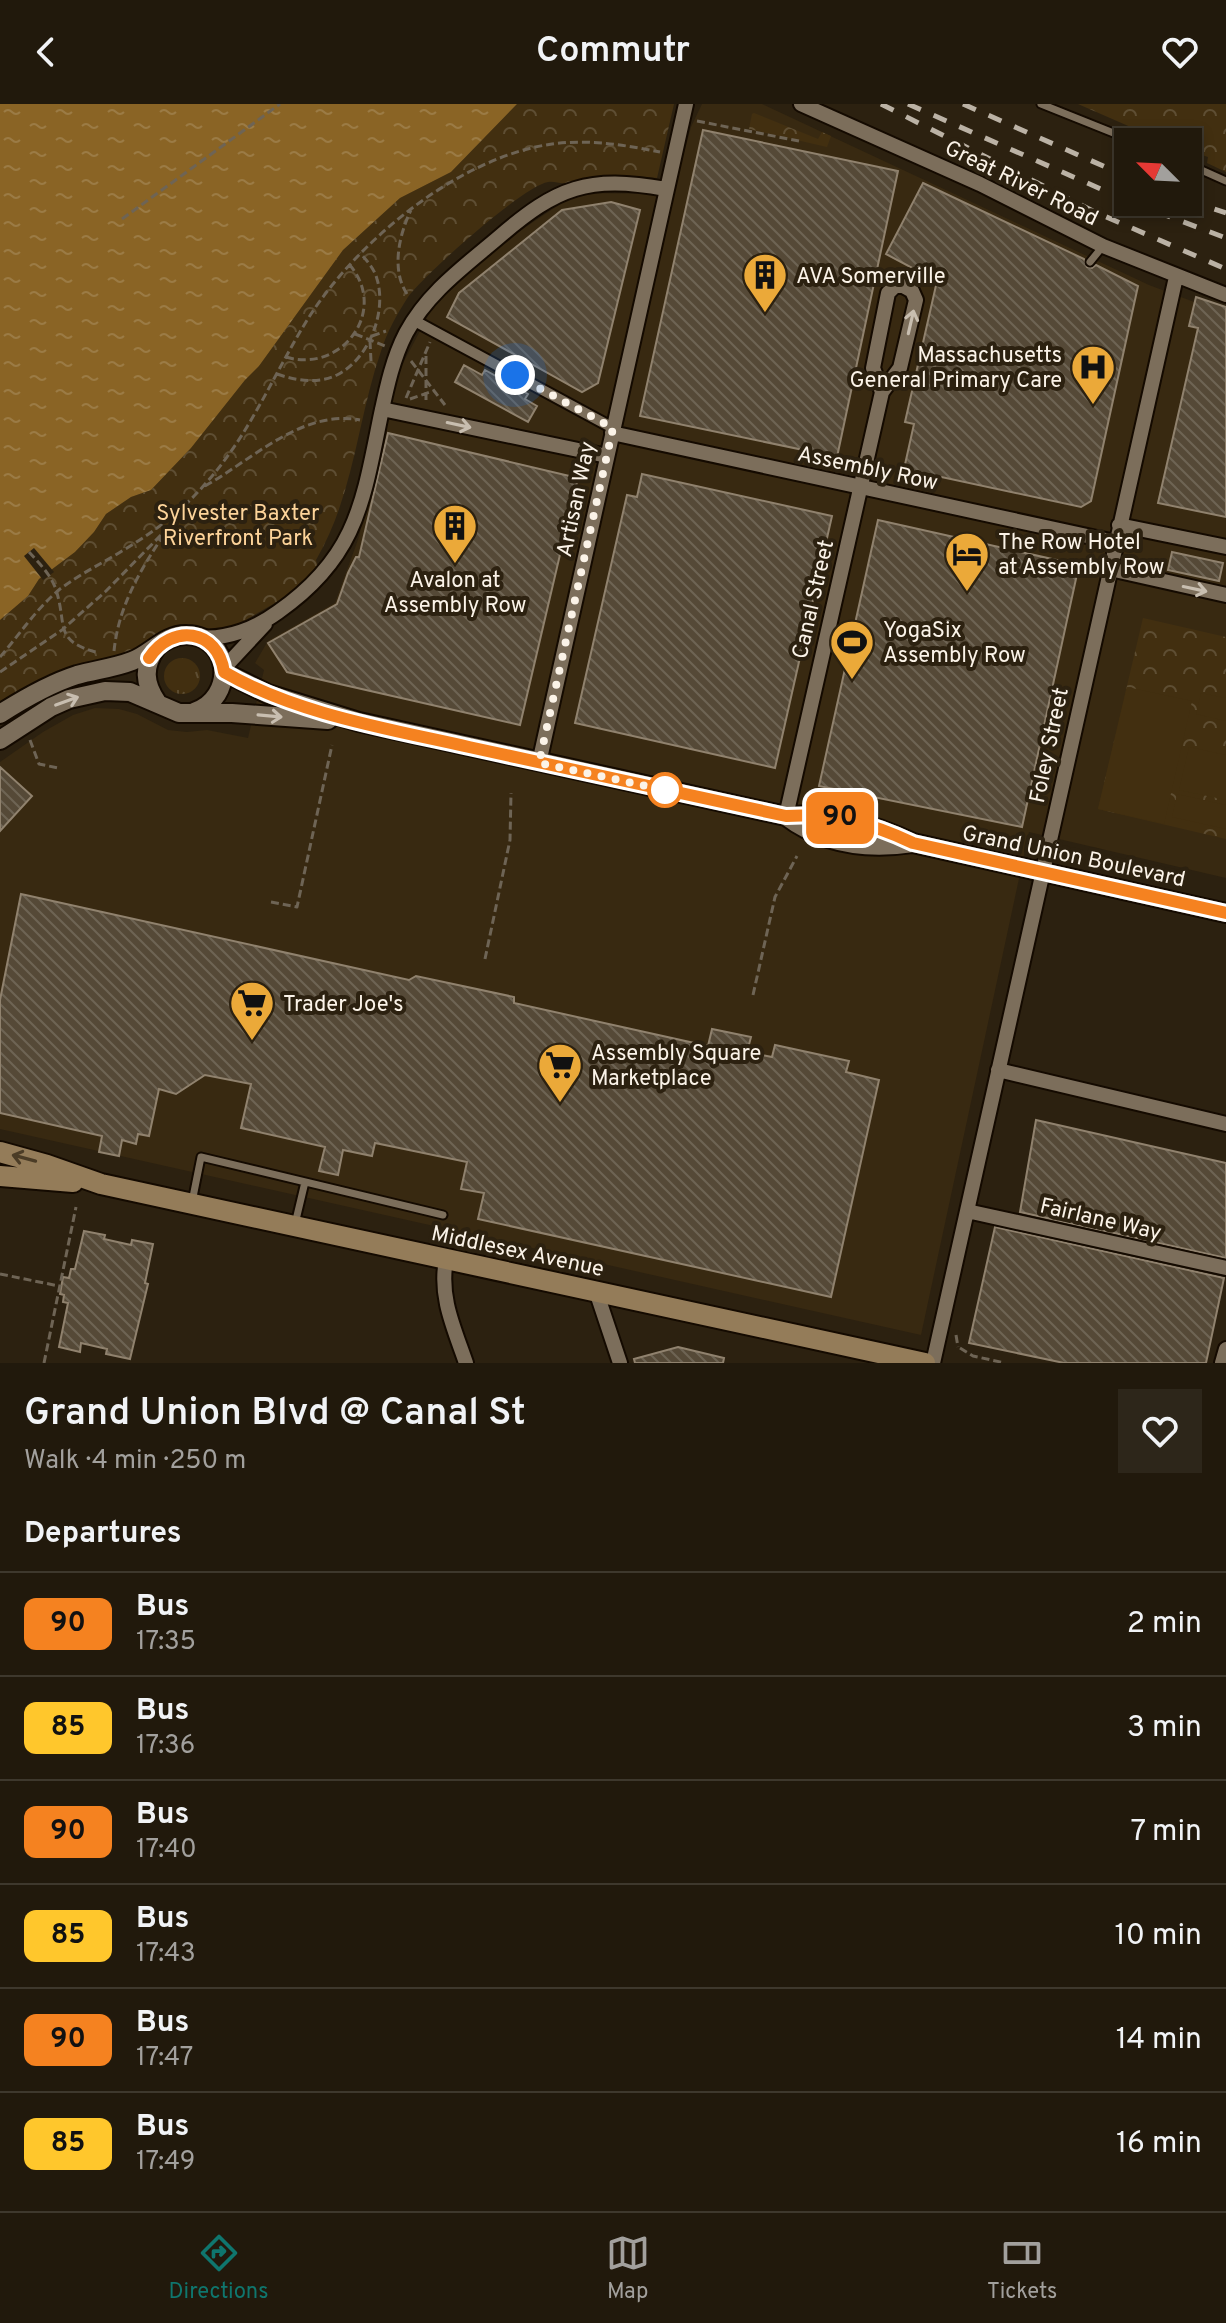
<!DOCTYPE html>
<html lang="en">
<head>
<meta charset="utf-8">
<style>
	body { margin:0; font-family:Overpass,sans-serif; background:#2d261a; color:#f1f3f6; height:100vh; display:flex; flex-direction:column; font-size:30px; white-space:nowrap }
	* { box-sizing:border-box; margin:0 }
	p { font-size:26px; color:#a2a09d }
	.icon { flex:none; width:44px; height:44px; fill:none; stroke:currentColor; stroke-width:2; stroke-linecap:round; stroke-linejoin:round }
	.map { position:relative; height:1259px; overflow:hidden }
	.side { display:flex; flex-direction:column; background:#21190c; flex:1 }
	.side>* { flex:none }
	.badge { padding:0 16px; border-radius:12px; font-size:28px; line-height:52px }
	.needle { width:52px; rotate:294deg }
	.fabs { position:absolute; left:1114px; top:24px; display:grid; gap:16px }
	.fabs a { display:grid; place-items:center; width:88px; height:88px; border-radius:0px; background:#21190c; box-shadow:0 4px 12px #0003,0 0 0 2px #3e382d; font-size:40px }
	.you { position:absolute; width:40px; height:40px; margin:-20px; border:6px solid #fff; border-radius:50%; background:#1a73e8; box-shadow:0 0 0 12px #1a73e833 }
	.map>.badge { position:absolute; translate:-50% -50%; box-shadow:0 0 0 4px #fff }
	h2 { padding:0 24px; font-size:30px; line-height:72px }
	.round { display:grid; place-items:center; flex:none; width:84px; height:84px; border-radius:0px; background:#2d261a }
	.headline { display:flex; align-items:center; justify-content:space-between; height:136px; padding:0 24px }
	h1 { font-size:38px; font-weight:600; line-height:60px }
	ul { padding:0; list-style:none }
	li { display:flex; align-items:center; gap:24px; height:104px; padding:0 24px; border-top:2px solid #3e382d }
	li div { flex:1 }
	li b { display:block; font-size:30px }
	li em { font-style:normal }
	li .badge { min-width:88px; font-weight:700; text-align:center }
	header { display:flex; justify-content:space-between; align-items:center; height:104px; padding:0 24px; background:#21190c; font-size:36px; font-weight:600 }
	.dock { display:flex; justify-content:space-around; align-items:center; height:112px; border-top:2px solid #3e382d; background:#21190c; font-size:22px; color:#a2a09d }
	.dock a { display:grid; justify-items:center; gap:4px }
	.dock .active { color:#0f766e }
	.map>svg:first-child { display:block }
	.built { fill:#382911 }
	.grass { fill:url(#grass-tufts) }
	.park { fill:url(#park-crowns) }
	.garden { fill:#422f10 }
	.water { fill:url(#water-ripples) }
	.pier { fill:#2c2110 }
	.building { fill:url(#building-back-hatch); stroke:#90826e; stroke-width:2 }
	.lines { fill:none; stroke-linecap:round; stroke-linejoin:round }
	.service-casing { stroke:#140a00; stroke-width:11 }
	.pedestrian-casing { stroke:#140a00; stroke-width:14 }
	.minor-casing { stroke:#140a00; stroke-width:18 }
	.tertiary-casing { stroke:#140a00; stroke-width:22 }
	.secondary-casing { stroke:#140a00; stroke-width:24 }
	.path { stroke:#6e6455; stroke-width:3; stroke-dasharray:8 4; stroke-linecap:butt }
	.service { stroke:#7c6e5b; stroke-width:7 }
	.pedestrian { stroke:#7c6e5b; stroke-width:10 }
	.minor { stroke:#7c6e5b; stroke-width:14 }
	.tertiary { stroke:#7c6e5b; stroke-width:18 }
	.secondary { stroke:#947c59; stroke-width:20 }
	.rail { stroke:#bbb2a5; stroke-width:5; stroke-dasharray:14 14; stroke-linecap:butt }
	.oneway { stroke:#c8beb0 }
	.oneway2 { stroke:#4b3c26 }
	.line-casing { stroke:#fff; stroke-width:18 }
	.line { stroke:#f58220; stroke-width:12 }
	.walk { stroke:#fbf3e8; stroke-width:8; stroke-dasharray:0 14.4 }
	.stop-dot { fill:#fff; stroke:#f58220; stroke-width:4 }
	.labels { text-anchor:middle; stroke-width:8; stroke-linejoin:round; paint-order:stroke }
	.street-label { font-size:22px; fill:#fbf3e8; stroke:#2c2110 }
	.poi-label { font-size:22px; fill:#fbf3e8; stroke:#2c2110; text-anchor:start }
	.park-label { font-size:22px; fill:#fdd49a; stroke:#2c2110 }
</style>
</head>
<body>
<header><svg class="icon" aria-label="back" viewBox="0 0 24 24"><path d="M15 5l-7 7 7 7"/></svg>Commutr<svg class="icon" aria-label="heart" viewBox="0 0 24 24"><path d="M12 20l-8-8c-3-5 5-10 8-4 3-6 11-1 8 4z"/></svg></header>
<div class="map">
<svg width="1226" height="1259" viewBox="0 0 1226 1259">
	<defs>
		<pattern id="grass-tufts" width="24" height="20" patternUnits="userSpaceOnUse" patternTransform="scale(2)"><rect width="24" height="20" fill="#422f10"/><path d="M3 7l-1-3M5 7V3M7 7l1-3M15 17l-1-3M17 17v-4M19 17l1-3" fill="none" stroke="#5e4e33"/></pattern>
		<pattern id="park-crowns" width="20" height="18" patternUnits="userSpaceOnUse" patternTransform="scale(2)"><rect width="20" height="18" fill="#422f10"/><path d="M2 6a3 3 0 1 1 6 0M12 15a3 3 0 1 1 6 0" fill="none" stroke="#5e4e33"/></pattern>
		<pattern id="water-ripples" width="26" height="14" patternUnits="userSpaceOnUse" patternTransform="scale(2)"><rect width="26" height="14" fill="#8a6425"/><path d="M2 4q2-2 4 0t4 0M15 11q2-2 4 0t4 0" fill="none" stroke="#9b7b45"/></pattern>
		<pattern id="building-back-hatch" width="6" height="6" patternUnits="userSpaceOnUse" patternTransform="scale(2)"><rect width="6" height="6" fill="#554937"/><path d="M-1 5l2 2M0 0l6 6M5-1l2 2" fill="none" stroke="#6e6454"/></pattern>
	</defs>
	<rect width="100%" height="100%" fill="#2c2110"/>
	<path class="built" d="M702,0H762L1149,181L1226,210V774L1029,728L921,1231L0,1025V658L43,628L73,611L95,604L119,605L137,610L168,626L187,628L207,626L248,634L264,566L255,559L268,537L335,499L359,433L380,339L401,263L432,204L497,142L577,89L673,90L691,23Z"/>
	<path class="grass" d="M164 572a18 18 0 1 1 36 0a18 18 0 1 1-36 0Z"/>
	<path class="park" d="M517,0H674L657,74C618,70 604,71 566,79C560,80 555,77 548,78C523,82 425,170 408,193C397,210 387,228 381,247C357,317 354,391 316,456L318,464L282,495L235,522L150,536L128,550L63,566L0,597V516L28,492L39,475L75,448L94,428L106,410L131,393L151,386L191,344L245,276L259,262L343,146L400,94L451,68Z
		M1078,0H1226V68L1207,59L1208,53L1188,46V38H1165Z
		M754,9L818,35L822,28L831,32L827,43L749,25L752,10Z
		M1143,514L1226,533V735L1098,705Z"/>
	<path class="garden" d="M1127,583L1192,597L1164,720L1098,705Z
		M1201,589L1226,594V617L1196,610Z
		M1189,643L1226,651V696L1179,686Z
		M1177,690L1226,701V725L1172,713Z"/>
	<path class="water" d="M0,0H517L451,68L400,94L343,146L259,262L245,276L191,344L151,386L131,393L106,410L94,428L75,448L39,475L28,492L0,516Z"/>
	<path class="pier" d="M34,444L54,468L43,476L24,452Z"/>
	<path class="building" d="M703,26L898,67L837,353L640,312Z
		M923,79L1084,155L1087,163L1092,164L1096,161L1138,182L1091,397L1081,403L904,365L914,320L905,318L937,177L886,150Z
		M611,98L640,106L598,279L582,288L447,213L459,189L562,106Z
		M1196,193L1226,203V413L1158,399L1198,224L1189,222Z
		M464,261L482,271L485,266L528,290L525,295L537,302L528,318L455,278Z
		M388,329L578,374L520,621L287,568L268,539L337,500L348,469L356,453H359Z
		M642,370L832,412L775,664L575,619L627,391L637,393Z
		M878,416L1079,461L1022,723L819,682Z
		M1172,448L1223,459L1219,477L1168,466Z
		M0,663L32,692L0,727Z
		M21,790L409,876L416,872L514,893V899L708,942L712,925L751,933L747,948L772,953L775,941L849,957L846,968L879,976L831,1193L478,1115L484,1089L461,1085L467,1058L375,1039L372,1052L343,1046L338,1071L319,1067L325,1043L241,1024L251,980L205,971L176,990L159,985L149,1032L138,1030L136,1040L122,1036L119,1052L99,1048L102,1032L0,1009V896Z
		M1036,1016L1226,1059V1154L1020,1108Z
		M995,1123L1224,1174L1206,1259H1064L969,1239Z
		M84,1127L105,1131L104,1135L131,1141L132,1136L153,1140L145,1179L148,1180L130,1255L106,1250L107,1245L81,1239L80,1248L59,1243L68,1199L63,1198L64,1191L60,1190L63,1173L69,1174L71,1165H75Z
		M678,1243L724,1254L723,1259H635L634,1255Z"/>
	<g class="lines">
		<g class="service-casing">
			<path id="service" d="M1041,0L1136,38
				M1188,60L1226,77
				M1090,158L1103,142
				M192,1098L201,1053L443,1111
				M295,1120L305,1078"/>
		</g>
		<g class="pedestrian-casing">
			<path id="pedestrian" d="M413,216L613,324"/>
		</g>
		<g class="minor-casing">
			<path id="minor" d="M801,0L980,80L1103,142L1226,191
				M382,305L607,352
				M612,329L1115,438
				M1119,421L1226,443
				M1110,465L1226,491
				M199,533C227,536 256,524 278,508C357,453 363,398 381,310C387,282 393,254 406,229C428,188 465,162 499,133C557,83 588,71 666,85
				M224,564L265,520
				M539,659L686,0
				M786,712L882,288L900,264L916,196L912,187L903,182H895L888,189L873,264L882,288
				M998,966L1226,1020
				M967,1107L1226,1164
				M446,1156C439,1193 454,1224 466,1259
				M596,1187L620,1259
				M933,1259L1176,173
				M1222,1259L1226,1245"/>
		</g>
		<g class="tertiary-casing">
			<path id="tertiary" d="M156,544C143,563 144,579 157,598
				M224,568L268,590L359,618L786,712C833,709 871,719 913,739L1226,809
				M0,610C25,594 49,580 77,571C95,566 114,564 132,557C151,550 165,530 187,531C232,532 236,594 194,608
				M0,636L51,603L69,595L105,587L130,588L179,609H232L328,616
				M786,712C823,740 867,746 913,739"/>
		</g>
		<g class="secondary-casing">
			<path id="secondary" d="M0,1048L47,1061L101,1080L925,1259
				M0,1072L73,1078"/>
		</g>
		<path class="path" d="M697,17L799,37
			M122,115L280,0
			M407,190C391,166 399,131 411,106
			M355,230L385,242
			M372,232L386,227
			M370,237L371,257
			M426,252V300
			M286,253C341,270 390,207 349,160
			M411,257L445,301
			M277,270C297,277 318,280 337,271C369,255 387,208 377,175C374,164 367,157 360,149
			M406,294L430,238
			M410,295L433,287
			M205,382C252,356 302,305 360,316
			M29,448C40,460 53,473 57,489C67,524 54,537 99,549
			M114,547C119,498 144,460 171,420
			M0,553C20,530 36,505 60,485C80,470 101,460 122,447C154,428 182,407 206,379C252,328 275,266 311,210C361,134 460,53 552,40C589,35 625,41 660,48
			M0,568L62,526L106,487L161,431
			M30,636L39,660L58,664
			M271,798L297,803L332,641
			M485,855L510,736L511,689
			M753,891L775,793L797,752
			M0,1170L59,1182
			M956,1231L958,1243
			M960,1244L973,1252L1005,1259
			M44,1259L76,1103"/>
		<use href="#service" class="service"/>
		<use href="#pedestrian" class="pedestrian"/>
		<use href="#minor" class="minor"/>
		<use href="#tertiary" class="tertiary"/>
		<use href="#secondary" class="secondary"/>
		<path class="rail" d="M881,0L1095,108L1226,165
			M908,0L1128,97
			M963,0L1128,73
			M1188,96L1226,109
			M1131,98L1226,134"/>
	</g>
	<defs><path id="oneway-shaft" d="M-6 0H5M1.5-3L5.5 0L1.5 3" fill="none" stroke-width="1.6" stroke-linecap="round" stroke-linejoin="round" transform="scale(2)"/></defs>
	<g class="oneway">
		<use href="#oneway-shaft" transform="translate(911 218) rotate(-77)"/>
		<use href="#oneway-shaft" transform="translate(459 321) rotate(12)"/>
		<use href="#oneway-shaft" transform="translate(1195 485) rotate(12)"/>
		<use href="#oneway-shaft" transform="translate(67 597) rotate(-20)"/>
		<use href="#oneway-shaft" transform="translate(270 612) rotate(5)"/>
	</g>
	<use class="oneway2" href="#oneway-shaft" transform="translate(24 1054) rotate(-165)"/>
	<g class="lines">
		<g class="line-casing">
			<path id="line" d="M149,554C172,519 218,525 224,568C296,610 389,625 469,643C575,666 681,689 786,712C833,709 871,719 913,739L1226,809"/>
		</g>
		<use href="#line" class="line"/>
		<path class="walk" d="M515,271L613,324L539,659L670,687L665,686"/>
	</g>
	<defs>
		<g id="building-pin" transform="scale(2.3)"><path d="M0 17L-7.5 6A9.5 9.5 0 1 1 7.5 6Z" fill="#eba939" stroke="#2c2110"/><path d="M-4-6H4V6H1V3H-1V6H-4ZM-2.5-4.3h1.7v1.8h-1.7ZM.8-4.3h1.7v1.8H.8ZM-2.5-1h1.7V.8h-1.7ZM.8-1h1.7V.8H.8Z" fill="#111"/></g>
		<g id="hospital-pin" transform="scale(2.3)"><path d="M0 17L-7.5 6A9.5 9.5 0 1 1 7.5 6Z" fill="#eba939" stroke="#2c2110"/><path d="M-5-5h3v3.5h4V-5h3V5h-3V1.5h-4V5h-3Z" fill="#111"/></g>
		<g id="hotel-pin" transform="scale(2.3)"><path d="M0 17L-7.5 6A9.5 9.5 0 1 1 7.5 6Z" fill="#eba939" stroke="#2c2110"/><path d="M-6-4.5h1.5V1H6V5H4.5V3h-9V5H-6ZM-4 0a1.8 1.8 0 1 1 3.6 0ZM.5 0V-2.5h3Q6-2.5 6 0Z" fill="#111"/></g>
		<g id="stadium-pin" transform="scale(2.3)"><path d="M0 17L-7.5 6A9.5 9.5 0 1 1 7.5 6Z" fill="#eba939" stroke="#2c2110"/><path d="M0-5a6.5 5 0 1 0 0 10a6.5 5 0 1 0 0-10ZM-3.5-1.8h7v3.6h-7Z" fill="#111"/></g>
		<g id="supermarket-pin" transform="scale(2.3)"><path d="M0 17L-7.5 6A9.5 9.5 0 1 1 7.5 6Z" fill="#eba939" stroke="#2c2110"/><path d="M-6-5.5h2.5l.6 2H6L4.5 2H-2.5L-4.4-4H-6ZM-1.5 3.2a1.3 1.3 0 1 0 .1 0ZM3 3.2a1.3 1.3 0 1 0 .1 0Z" fill="#111"/></g>
	</defs>
	<g fill-rule="evenodd">
		<use href="#building-pin" x="765" y="171"/>
		<use href="#hospital-pin" x="1093" y="263"/>
		<use href="#building-pin" x="455" y="422"/>
		<use href="#hotel-pin" x="967" y="450"/>
		<use href="#stadium-pin" x="852" y="538"/>
		<use href="#supermarket-pin" x="252" y="899"/>
		<use href="#supermarket-pin" x="560" y="961"/>
	</g>
	<circle class="stop-dot" cx="665" cy="686" r="16"/>
	<g class="labels">
		<g class="street-label">
			<text transform="translate(1022 78) rotate(26)" y="8">Great River Road</text>
			<text transform="translate(868 363) rotate(12)" y="8">Assembly Row</text>
			<text transform="translate(575 395) rotate(-78)" y="8">Artisan Way</text>
			<text transform="translate(812 495) rotate(-77)" y="8">Canal Street</text>
			<text transform="translate(1048 641) rotate(-78)" y="8">Foley Street</text>
			<text transform="translate(1074 751) rotate(12)" y="8">Grand Union Boulevard</text>
			<text transform="translate(1101 1114) rotate(13)" y="8">Fairlane Way</text>
			<text transform="translate(518 1146) rotate(12)" y="8">Middlesex Avenue</text>
		</g>
		<g class="poi-label">
			<text x="796" y="179">AVA Somerville</text>
			<text x="1062" y="258" text-anchor="end">Massachusetts<tspan x="1062" dy="25">General Primary Care</tspan></text>
			<text x="998" y="445">The Row Hotel<tspan x="998" dy="25">at Assembly Row</tspan></text>
			<text x="455" y="483" text-anchor="middle">Avalon at<tspan x="455" dy="25">Assembly Row</tspan></text>
			<text x="883" y="533">YogaSix<tspan x="883" dy="25">Assembly Row</tspan></text>
			<text x="283" y="907">Trader Joe's</text>
			<text x="591" y="956">Assembly Square<tspan x="591" dy="25">Marketplace</tspan></text>
		</g>
		<g class="park-label">
			<text x="238" y="416">Sylvester Baxter<tspan x="238" dy="25">Riverfront Park</tspan></text>
		</g>
	</g>
</svg>
<div class="fabs">
<a><svg class="needle" viewBox="-14 -14 28 28"><path d="M0-13l5 13h-10z" fill="#e53935"/><path d="M0 13l5-13h-10z" fill="#a2a09d"/></svg></a>
</div>
<div class="you" style="left:515px;top:271px"></div>
<b class="badge" style="left:840px;top:714px;background:#f58220;color:#111">90</b>
</div>
<section class="side">
<div class="headline"><div><h1>Grand Union Blvd @ Canal St</h1><p>Walk · 4 min · 250 m</p></div><a class="round"><svg class="icon" aria-label="heart" viewBox="0 0 24 24"><path d="M12 20l-8-8c-3-5 5-10 8-4 3-6 11-1 8 4z"/></svg></a></div>
<h2>Departures</h2>
<ul>
<li><span class="badge" style="background:#f58220;color:#111">90</span><div><b>Bus</b><p>17:35</p></div><em>2 min</em></li>
<li><span class="badge" style="background:#ffc72c;color:#111">85</span><div><b>Bus</b><p>17:36</p></div><em>3 min</em></li>
<li><span class="badge" style="background:#f58220;color:#111">90</span><div><b>Bus</b><p>17:40</p></div><em>7 min</em></li>
<li><span class="badge" style="background:#ffc72c;color:#111">85</span><div><b>Bus</b><p>17:43</p></div><em>10 min</em></li>
<li><span class="badge" style="background:#f58220;color:#111">90</span><div><b>Bus</b><p>17:47</p></div><em>14 min</em></li>
<li><span class="badge" style="background:#ffc72c;color:#111">85</span><div><b>Bus</b><p>17:49</p></div><em>16 min</em></li>
</ul>
</section>
<nav class="dock">
<a class="active"><svg class="icon" aria-label="directions" viewBox="0 0 24 24"><path d="M12 3l9 9-9 9-9-9zM9 14v-3h6M13 9l2 2-2 2"/></svg>Directions</a>
<a><svg class="icon" aria-label="map" viewBox="0 0 24 24"><path d="M3 6l6-2 6 2 6-2v14l-6 2-6-2-6 2zM9 4v14M15 6v14"/></svg>Map</a>
<a><svg class="icon" aria-label="tickets" viewBox="0 0 24 24"><path d="M3 7h18v10H3zM15 7v10"/></svg>Tickets</a>
</nav>
</body>
</html>
